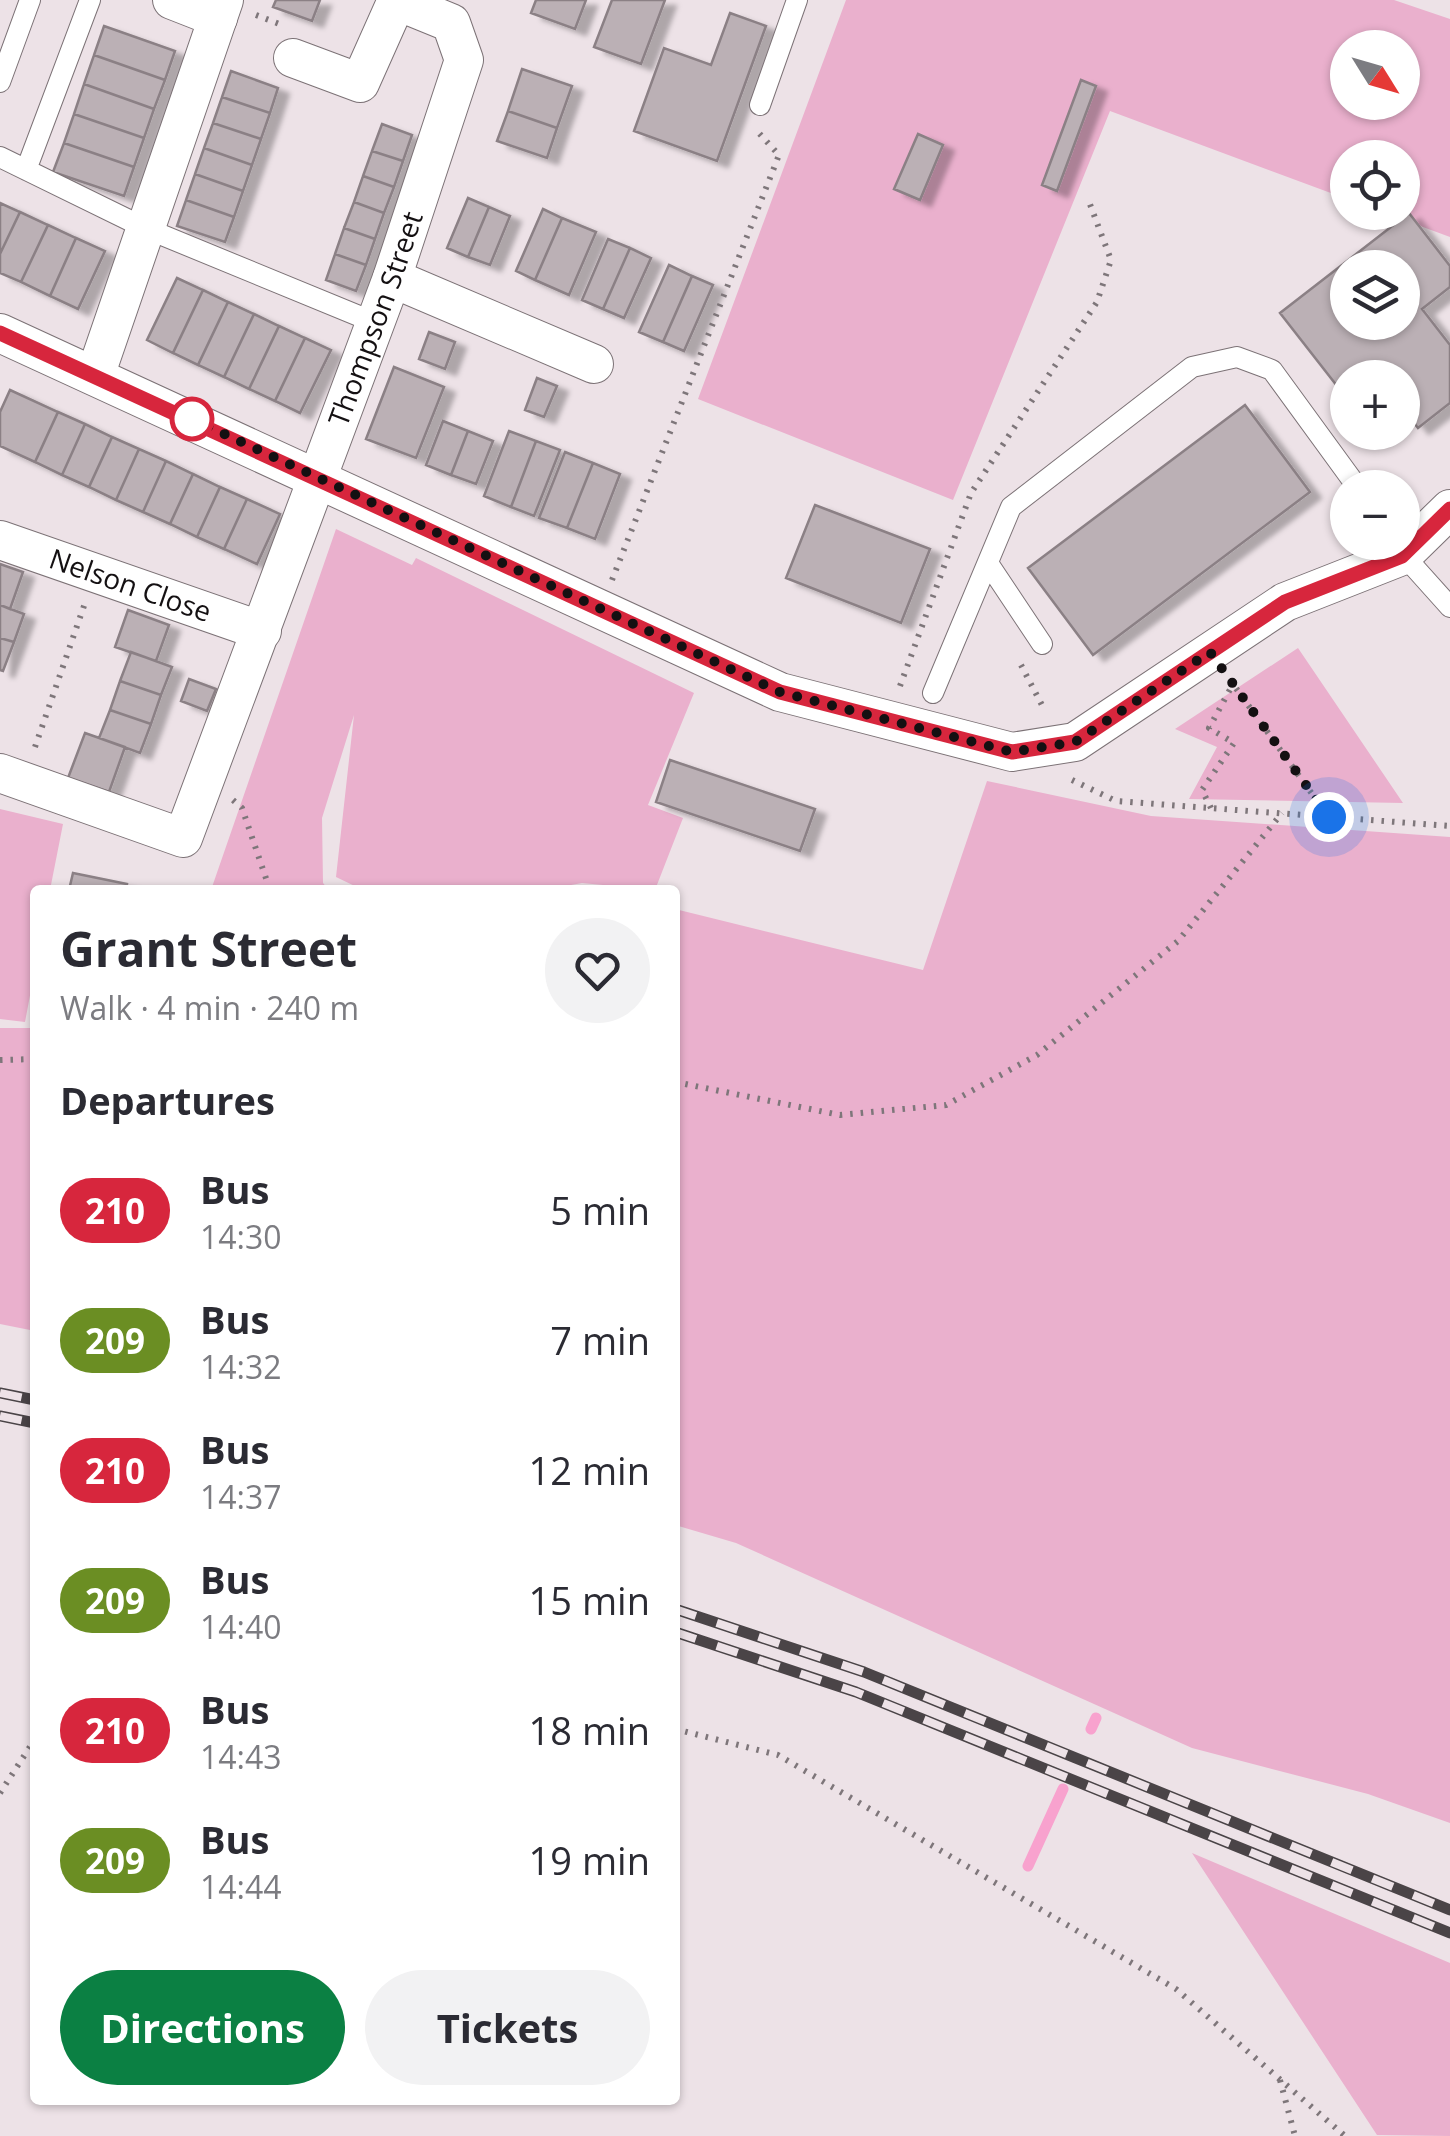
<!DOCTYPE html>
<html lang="en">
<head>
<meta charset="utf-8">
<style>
	body { margin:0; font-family:"Open Sans",sans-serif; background:#f2f2f3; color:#2b2b33; height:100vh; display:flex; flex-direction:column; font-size:38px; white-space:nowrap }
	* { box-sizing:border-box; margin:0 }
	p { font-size:32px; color:#7c7c81 }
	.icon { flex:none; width:55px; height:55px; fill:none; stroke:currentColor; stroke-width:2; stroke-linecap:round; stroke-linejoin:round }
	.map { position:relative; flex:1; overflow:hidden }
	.sheet { position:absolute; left:30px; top:885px; width:650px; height:1220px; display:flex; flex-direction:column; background:#fff; border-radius:10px; box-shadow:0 2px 8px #0004 }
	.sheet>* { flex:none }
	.badge { padding:0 20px; border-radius:32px; font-size:35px; line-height:65px }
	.needle { width:65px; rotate:127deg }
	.fabs { position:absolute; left:1330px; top:30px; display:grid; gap:20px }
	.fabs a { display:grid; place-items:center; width:90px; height:90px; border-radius:50%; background:#fff; box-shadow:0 2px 8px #0004; font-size:50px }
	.you { position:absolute; width:50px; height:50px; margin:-25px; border:8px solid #fff; border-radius:50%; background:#1a73e8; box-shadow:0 0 0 15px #1a73e833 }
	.map>.badge { position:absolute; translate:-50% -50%; box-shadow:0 0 0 5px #fff }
	h2 { padding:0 30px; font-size:38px; line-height:90px }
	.round { display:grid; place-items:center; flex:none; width:105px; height:105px; border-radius:52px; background:#f2f2f3 }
	.headline { display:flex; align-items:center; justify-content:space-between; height:170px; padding:0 30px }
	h1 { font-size:48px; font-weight:700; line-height:75px }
	.cta { display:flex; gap:20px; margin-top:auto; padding:20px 30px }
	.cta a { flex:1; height:115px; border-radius:60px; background:#0b8043; color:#fff; font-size:40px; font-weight:700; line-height:115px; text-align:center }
	.cta a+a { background:#f2f2f3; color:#2b2b33 }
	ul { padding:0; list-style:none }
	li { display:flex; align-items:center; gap:30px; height:130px; padding:0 30px }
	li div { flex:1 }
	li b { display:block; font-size:38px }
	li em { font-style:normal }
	li .badge { min-width:110px; font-weight:700; text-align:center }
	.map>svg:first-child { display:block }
	.green { fill:#eab0cd; fill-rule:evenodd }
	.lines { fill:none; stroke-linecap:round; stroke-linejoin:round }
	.stream { stroke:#f8a2ce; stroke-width:11 }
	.building { fill:#bbb0b5; stroke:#8b8085; stroke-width:2.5; fill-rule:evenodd; filter:url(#shadow) }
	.lane-casing { stroke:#7c7276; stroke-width:22 }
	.street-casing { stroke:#7c7276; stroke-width:40 }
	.path { stroke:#7e767a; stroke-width:6; stroke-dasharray:2.5 8; stroke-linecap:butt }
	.lane { stroke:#fff; stroke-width:20 }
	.street { stroke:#fff; stroke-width:38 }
	.rail-casing { stroke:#4a4447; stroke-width:11 }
	.rail { stroke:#ede2e7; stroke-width:8; stroke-dasharray:22; stroke-linecap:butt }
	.line-casing { stroke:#fff; stroke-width:22 }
	.line { stroke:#d7263d; stroke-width:15 }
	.walk { stroke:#141012; stroke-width:10; stroke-dasharray:0 18 }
	.stop-dot { fill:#fff; stroke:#d7263d; stroke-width:5 }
	.labels { text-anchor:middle; stroke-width:8; stroke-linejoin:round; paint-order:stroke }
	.street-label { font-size:28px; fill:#141012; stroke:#ede2e7 }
</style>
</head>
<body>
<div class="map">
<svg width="1450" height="2136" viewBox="0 0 1450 2136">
	<defs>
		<filter id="shadow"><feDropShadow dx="11" dy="6" stdDeviation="2.5" flood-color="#0004"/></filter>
	</defs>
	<rect width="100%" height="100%" fill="#ede2e7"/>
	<path class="green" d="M846,0H1394L1450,19V237L1385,213L1402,212V158H1348L1347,199L1110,111L953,500L698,399ZM1348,48H1402V102H1348Z
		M336,529L412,565L416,558L694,693L648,805L683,818L655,890L582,883L544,890H363L336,877L354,715L322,818L323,883L329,890H211Z
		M1298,648L1403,803L1189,799L1217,747L1175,729Z
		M987,781L1151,816L1450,837V1823L1368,1794L1192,1748L736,1543L675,1525V909L923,970Z
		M0,809L63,824L50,890H35V969L25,1022L0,1019Z
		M0,1028H35V1331L0,1324Z
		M1192,1853L1450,1963V2136L1377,2135Z"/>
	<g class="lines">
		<path class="stream" d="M1091,1729L1096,1718
			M1028,1866L1063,1789"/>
	</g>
	<path class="building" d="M276,0H320L312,21L273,7Z
		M536,0H586L575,29L531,13Z
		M612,0H665L641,64L594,47Z
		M730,13L766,26L717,161L634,131L664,48L711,65Z
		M104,26L175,51L165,80L94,55Z
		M94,55L165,80L154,109L84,84Z
		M522,69L572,86L557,128L508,111Z
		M231,71L278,88L270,113L222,97Z
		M1081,80L1096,86L1057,191L1042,185Z
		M84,84L154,109L144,138L74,114Z
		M222,97L270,113L261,139L213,123Z
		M508,111L557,128L547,158L497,141Z
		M74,114L144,138L134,167L64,143Z
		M213,123L261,139L252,165L204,148Z
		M382,124L412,135L403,161L372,151Z
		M918,134L943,145L920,200L894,189Z
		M64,143L134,167L124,196L53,172Z
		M204,148L252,165L243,191L195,174Z
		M372,151L403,161L394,187L363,176Z
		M195,174L243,191L234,217L186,200Z
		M363,176L394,187L384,213L354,202Z
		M468,198L489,207L468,257L447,248Z
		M186,200L234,217L225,242L177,226Z
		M354,202L384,213L375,239L344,228Z
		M0,203L20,212L0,254Z
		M489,207L510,216L490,265L468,257Z
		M543,209L562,218L535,280L516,271Z
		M20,212L48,225L21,282L0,273V254Z
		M1409,213L1450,266V287L1422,309L1450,345V403L1418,428L1402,408V378H1379L1371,368L1358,378H1348V386L1341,391L1280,313ZM1348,268H1402V322H1348Z
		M562,218L596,232L569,295L535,280Z
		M48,225L76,238L50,296L21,282Z
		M344,228L375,239L366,265L335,254Z
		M76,238L105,251L78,309L50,296Z
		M608,239L630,248L603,309L582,300Z
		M630,248L651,258L624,318L603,309Z
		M335,254L366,265L356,291L326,280Z
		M669,265L692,276L663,342L639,332Z
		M692,276L713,285L684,351L663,342Z
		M177,278L203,290L173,353L147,340Z
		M203,290L228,302L198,365L173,353Z
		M228,302L254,314L224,377L198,365Z
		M254,314L279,326L249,389L224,377Z
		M279,326L305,338L275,401L249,389Z
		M429,332L455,342L445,369L419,359Z
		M305,338L331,350L300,413L275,401Z
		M394,367L444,387L416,458L366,439Z
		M537,378L557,386L544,417L525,410Z
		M10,390L58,412L35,462L0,446V412Z
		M1245,405L1310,492L1093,655L1028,568Z
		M58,412L85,424L62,475L35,462Z
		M443,421L468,431L451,475L426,465Z
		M85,424L112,437L89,487L62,475Z
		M468,431L493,441L476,484L451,475Z
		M509,431L536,441L511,507L484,496Z
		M112,437L139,449L116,500L89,487Z
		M536,441L560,450L534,516L511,507Z
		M139,449L166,461L143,512L116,500Z
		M565,452L593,463L567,528L539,518Z
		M166,461L193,474L170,524L143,512Z
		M593,463L620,474L595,539L567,528Z
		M193,474L220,487L197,537L170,524Z
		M220,487L247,499L224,549L197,537Z
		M247,499L280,514L257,564L224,549Z
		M815,505L930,549L901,623L786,578Z
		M0,564L23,572L10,609L0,605Z
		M0,605L24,614L14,642L0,638Z
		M128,610L169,625L156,661L115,647Z
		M0,638L14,642L3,671L0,670Z
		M131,652L172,667L161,695L120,681Z
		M189,679L216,689L207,711L181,701Z
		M120,681L161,695L151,724L110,710Z
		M110,710L151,724L140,753L99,738Z
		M85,733L125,747L109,792L68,778Z
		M670,760L815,809L800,851L656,802Z
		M73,873L127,884L126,890H69Z"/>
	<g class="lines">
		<g class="lane-casing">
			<path id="lane" d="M0,82L30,0
				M760,105L797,0
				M0,157L145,228L376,323
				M26,170L90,0
				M1398,549L1450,607
				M988,563L1042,644
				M933,693L1011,507L1192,367L1237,357L1272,370L1358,488"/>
		</g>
		<g class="street-casing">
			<g id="street">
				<path d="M172,0L218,18"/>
				<path d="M293,58L360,83L397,0"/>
				<path d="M392,278L594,364"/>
				<path d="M0,333L780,692L1012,752L1075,742L1285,602L1402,556L1450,509"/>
				<path d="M95,376L224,0"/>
				<path id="s1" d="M0,540L262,631"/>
				<path id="s2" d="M0,773L183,838L392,278L464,60L451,23L397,1"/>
			</g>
		</g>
		<path class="path" d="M256,15L282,25
			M612,580L779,155L758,132
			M1021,665L1045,711
			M1230,680L1328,816
			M900,686L971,493L1097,302L1111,260L1088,199
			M35,747L85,603
			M1072,780L1116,801L1450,826
			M233,800L242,808L270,890
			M1211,808L1202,790L1234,743L1209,728L1233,684
			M0,1060L35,1059
			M675,1082L840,1115L946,1105L1037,1055L1178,941L1282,813
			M675,1729L778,1755L1176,1989L1345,2136
			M0,1793L35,1739
			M1280,2080L1295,2136"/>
		<use href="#lane" class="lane"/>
		<use href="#street" class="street"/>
		<g class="rail-casing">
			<path id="rail" d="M0,1393L35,1400
				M0,1416L35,1423
				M675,1609L864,1672L1450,1910
				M675,1632L856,1692L1450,1933"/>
		</g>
		<use href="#rail" class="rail"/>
	</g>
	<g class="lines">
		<g class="line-casing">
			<path id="line" d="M0,333L780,692L1012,752L1075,742L1285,602L1402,556L1450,509"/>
		</g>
		<use href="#line" class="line"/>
		<path class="walk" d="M192,419L780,692L1012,752L1075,742L1210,652L1329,817"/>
	</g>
	<circle class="stop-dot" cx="192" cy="419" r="20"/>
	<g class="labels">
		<g class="street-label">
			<text dy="10" stroke="none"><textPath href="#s2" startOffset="748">Thompson Street</textPath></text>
			<text dy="10" stroke="none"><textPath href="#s1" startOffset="138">Nelson Close</textPath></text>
		</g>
	</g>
</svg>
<div class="fabs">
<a><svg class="needle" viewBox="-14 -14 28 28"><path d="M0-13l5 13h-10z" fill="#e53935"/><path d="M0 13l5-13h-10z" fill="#7c7c81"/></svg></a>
<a><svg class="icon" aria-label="locate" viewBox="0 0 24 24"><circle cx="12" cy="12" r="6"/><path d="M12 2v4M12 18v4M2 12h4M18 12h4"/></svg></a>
<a><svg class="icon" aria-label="layers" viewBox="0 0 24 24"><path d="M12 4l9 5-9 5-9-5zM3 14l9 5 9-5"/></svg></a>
<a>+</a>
<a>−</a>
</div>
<div class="you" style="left:1329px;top:817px"></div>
<section class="sheet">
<div class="headline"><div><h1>Grant Street</h1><p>Walk · 4 min · 240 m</p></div><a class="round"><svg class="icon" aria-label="heart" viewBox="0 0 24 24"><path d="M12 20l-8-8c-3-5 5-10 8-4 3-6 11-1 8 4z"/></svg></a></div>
<h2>Departures</h2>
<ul>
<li><span class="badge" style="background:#d7263d;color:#fff">210</span><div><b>Bus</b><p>14:30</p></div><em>5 min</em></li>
<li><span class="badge" style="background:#6b8e23;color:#fff">209</span><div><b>Bus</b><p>14:32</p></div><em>7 min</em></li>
<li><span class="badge" style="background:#d7263d;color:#fff">210</span><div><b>Bus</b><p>14:37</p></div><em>12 min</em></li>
<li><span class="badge" style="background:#6b8e23;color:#fff">209</span><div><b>Bus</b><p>14:40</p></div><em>15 min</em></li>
<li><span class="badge" style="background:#d7263d;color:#fff">210</span><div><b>Bus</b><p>14:43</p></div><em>18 min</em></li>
<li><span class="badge" style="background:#6b8e23;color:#fff">209</span><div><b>Bus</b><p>14:44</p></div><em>19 min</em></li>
</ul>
<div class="cta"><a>Directions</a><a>Tickets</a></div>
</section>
</div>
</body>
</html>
